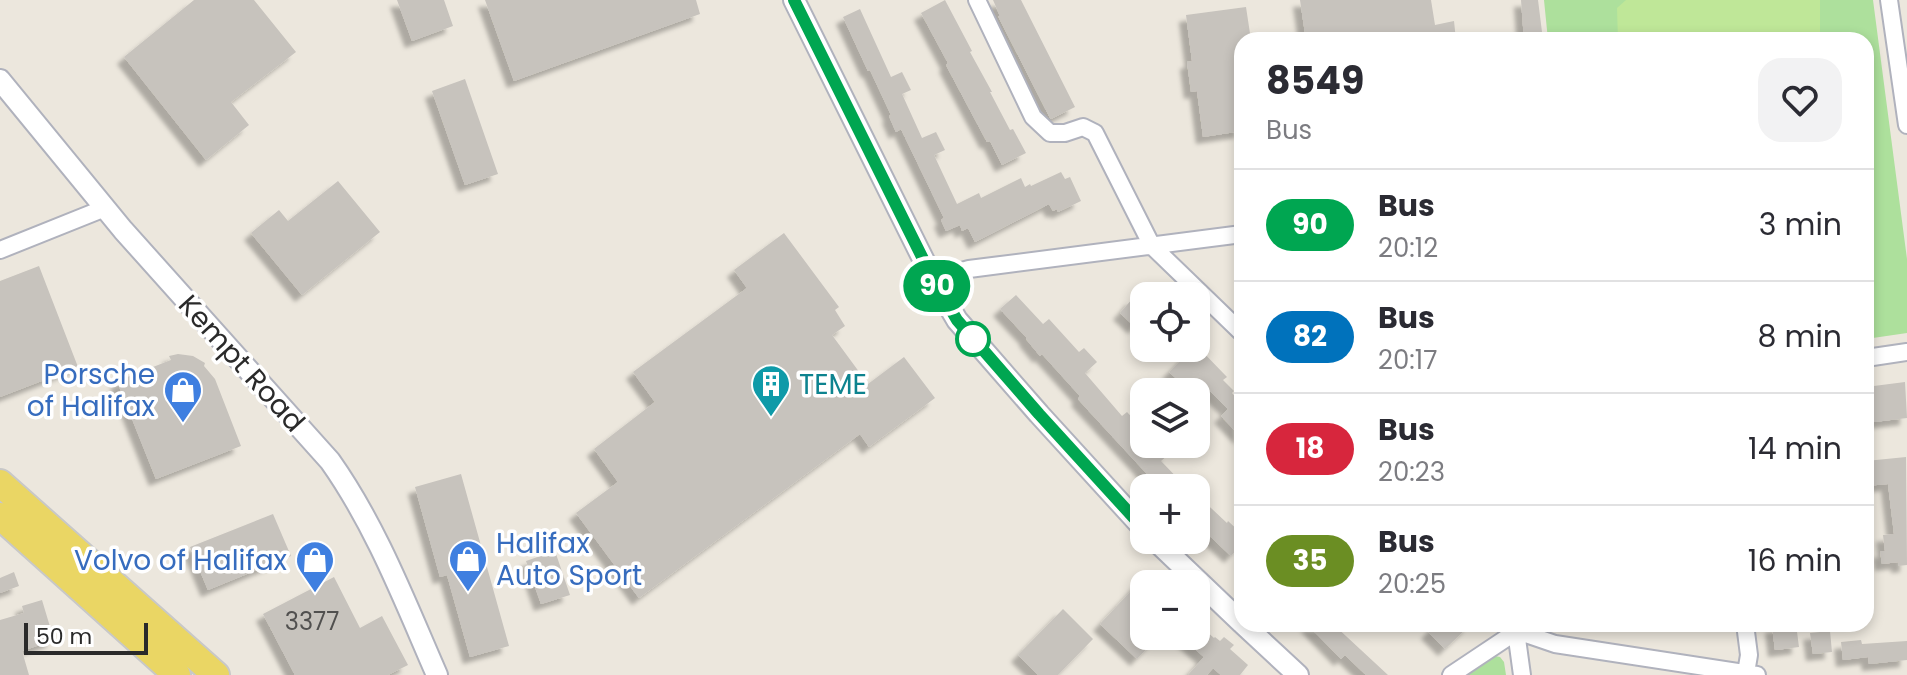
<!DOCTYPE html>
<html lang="en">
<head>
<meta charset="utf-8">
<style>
	body { margin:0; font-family:Poppins,sans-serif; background:#f2f2f3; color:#2b2b33; height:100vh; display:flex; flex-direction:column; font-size:30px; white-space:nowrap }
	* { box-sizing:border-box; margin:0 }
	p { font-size:26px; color:#7c7c81 }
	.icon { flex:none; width:44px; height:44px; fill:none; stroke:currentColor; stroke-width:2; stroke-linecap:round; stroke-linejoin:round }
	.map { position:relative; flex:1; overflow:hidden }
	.details { position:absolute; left:1234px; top:32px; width:640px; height:600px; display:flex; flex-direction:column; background:#fff; border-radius:24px; box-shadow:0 4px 12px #0003 }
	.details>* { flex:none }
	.badge { padding:0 16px; border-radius:26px; font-size:28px; line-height:52px }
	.controls { position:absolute; left:1130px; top:282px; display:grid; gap:16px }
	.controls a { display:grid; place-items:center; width:80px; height:80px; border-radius:16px; background:#fff; box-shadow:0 4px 12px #0003; font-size:40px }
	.scale { position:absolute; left:24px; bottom:20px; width:124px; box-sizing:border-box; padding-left:8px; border:4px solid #2a2a2a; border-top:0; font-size:22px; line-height:28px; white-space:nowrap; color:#2a2a2a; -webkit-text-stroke:6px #fff; paint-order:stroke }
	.map>.badge { position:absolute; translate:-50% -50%; box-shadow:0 0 0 4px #fff }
	.round { display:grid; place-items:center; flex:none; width:84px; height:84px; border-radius:24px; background:#f2f2f3 }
	.head { display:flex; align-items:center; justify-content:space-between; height:136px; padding:0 32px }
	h1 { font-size:38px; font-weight:700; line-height:60px }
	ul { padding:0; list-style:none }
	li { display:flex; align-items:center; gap:24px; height:112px; padding:0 32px; border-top:2px solid #e1e1e2 }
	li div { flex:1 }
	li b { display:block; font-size:30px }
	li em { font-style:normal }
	li .badge { min-width:88px; font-weight:700; text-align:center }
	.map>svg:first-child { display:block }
	.green { fill:#ade09c }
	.pitch { fill:#bfe798 }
	.building { fill:#c7c3bd; filter:url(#shadow) }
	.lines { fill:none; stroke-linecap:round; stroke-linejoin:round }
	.minor-casing { stroke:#b0b2bd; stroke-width:20 }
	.tertiary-casing { stroke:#b0b2bd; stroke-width:24 }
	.primary-casing { stroke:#c8c8c8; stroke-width:30 }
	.minor { stroke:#fff; stroke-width:16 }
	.tertiary { stroke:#fff; stroke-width:20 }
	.primary { stroke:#ead664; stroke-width:26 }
	.line-casing { stroke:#fff; stroke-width:18 }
	.line { stroke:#00a651; stroke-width:12 }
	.stop-dot { fill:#fff; stroke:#00a651; stroke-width:4 }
	.labels { text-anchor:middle; stroke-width:7; stroke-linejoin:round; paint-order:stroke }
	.number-label { font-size:24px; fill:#51504f }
	.street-label { font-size:28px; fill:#2a2a2a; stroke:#fff }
	.shop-label { font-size:28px; fill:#366cbe; stroke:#fff; text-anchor:end }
	.culture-label { font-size:28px; fill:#0d838f; stroke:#fff; text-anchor:start }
</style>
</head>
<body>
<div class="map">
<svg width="1907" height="675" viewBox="0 0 1907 675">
	<defs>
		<filter id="shadow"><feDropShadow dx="-7" dy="7" stdDeviation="2" flood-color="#0004"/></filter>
	</defs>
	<rect width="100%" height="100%" fill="#ece7dd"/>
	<path class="green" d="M1544,0H1873L1907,259V333L1866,339V40H1548Z
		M1495,656L1500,657L1504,662L1506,675H1467Z"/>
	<path class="pitch" d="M1626,0H1820V40H1618L1617,8Z"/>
	<path class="building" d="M194,0H254L296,52L231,102L249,125L206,160L124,57Z
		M397,0H444L453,26L412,41Z
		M485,0H696L700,14L514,81Z
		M945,0L972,51L970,52L992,92H990L1010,130L1013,129L1026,153L1002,165L990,141L987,142L946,65L948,63L921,13Z
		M993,0H1021L1075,107L1051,119L1050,118L998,16H1000Z
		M1300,0H1431L1435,25L1454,21L1456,40H1306Z
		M1521,0H1538L1543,40H1524Z
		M1246,7L1251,40H1242V131L1203,137L1197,91L1191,92L1187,62L1192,61L1186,15Z
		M860,9L891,77L902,72L911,90L902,94L922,138L936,132L945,150L934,155L957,204L979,193L981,198L1021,178L1025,187L1030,184L1031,186L1061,172L1065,179L1070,177L1081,201L1058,212L1057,209L1053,211L1049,204L975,242L968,228L962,231L960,225L946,231L941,220L944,218L901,129L896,132L889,116L891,115L870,70L868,71L843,17Z
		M465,79L498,174L465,185L432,91Z
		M338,181L380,232L302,295L251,233L279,210L288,221Z
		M784,233L839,307L835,310L845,326L832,335L868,384L904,357L935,398L869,447L860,434L639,598L576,513L618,482L594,449L655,402L633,372L747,288L734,270Z
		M39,266L78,367L0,397V281Z
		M1016,295L1043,324L1049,319L1079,352L1084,348L1097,362L1085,373L1122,416L1127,412L1141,427L1138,430L1144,436V444H1159L1169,454L1161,461L1187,488H1160L1087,409L1078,399L1080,396L1042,354L1040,356L1026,339L1027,338L1000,309Z
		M1133,298L1144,308V317L1135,327L1120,313Z
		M1196,345L1227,377L1223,380L1234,391L1232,393L1238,400L1242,396V438L1221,416L1228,409L1197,378L1187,388L1169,372L1193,348H1196Z
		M178,354L193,356L205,363L204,366L215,379L241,446L156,479L117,381L171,360L169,356Z
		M1905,382L1907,418L1866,423V387Z
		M1906,457L1907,565L1898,566V562L1882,564L1880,551H1885L1883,535L1894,534L1888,484L1866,486V461Z
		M461,474L509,646L470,657L447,575L440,577L415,487Z
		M1196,494L1227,523L1228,521L1242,534V544L1231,556L1196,523Z
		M273,514L291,556L208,590L190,547Z
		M555,551L570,595L541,604L526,561Z
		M14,572L19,586L0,593V578Z
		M334,577L360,628L382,616L408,665L388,675H295L263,614Z
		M1144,577V636H1159L1137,659L1100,624Z
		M42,600L54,640L22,651L29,675H0V620L24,613L22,606Z
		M1063,609L1093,639L1058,675H1038L1018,655Z
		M1196,622L1214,638L1215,637L1220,641L1224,637L1234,645L1230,649L1248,665L1240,675H1221L1213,668L1207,675H1188L1204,657L1180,636H1196Z
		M1307,624H1333L1388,675H1366L1345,655L1341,659Z
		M1436,624H1471L1445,649L1428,632Z
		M1796,624L1799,647L1775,650L1772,626Z
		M1830,631L1832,652L1813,654L1810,633Z
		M1861,640L1862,644L1907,641V660L1869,664L1868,657L1843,660L1841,642Z"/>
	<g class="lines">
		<g class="minor-casing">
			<path id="minor" d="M977,0L1033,117L1050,133H1065L1083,127L1095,133L1152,246L1242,333
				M1889,0L1907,125
				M0,250L105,208
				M933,279L969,269L1242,234
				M1866,358L1907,352
				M1515,624L1522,675
				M1745,624L1749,655L1746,673
				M1517,631L1555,644L1757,675
				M1451,675L1517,631"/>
		</g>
		<g class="tertiary-casing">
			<path id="tertiary" d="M794,0L933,279L957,320L1039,414L1144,529
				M0,80L123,230L330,461C376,526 405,602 437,675
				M1155,540L1242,623
				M1243,624L1298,675"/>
		</g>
		<g class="primary-casing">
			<path id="primary" d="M0,483L216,675
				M0,516L177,675"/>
		</g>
		<use href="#minor" class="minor"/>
		<use href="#tertiary" class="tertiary"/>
		<use href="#primary" class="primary"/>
	</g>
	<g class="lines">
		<g class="line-casing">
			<path id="line" d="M794,0L933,279L957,320L1039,414L1144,529"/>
		</g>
		<use href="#line" class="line"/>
	</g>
	<defs>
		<g id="building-pin" transform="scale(2)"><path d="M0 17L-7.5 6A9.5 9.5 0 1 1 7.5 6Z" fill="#0f9aa8" stroke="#fff"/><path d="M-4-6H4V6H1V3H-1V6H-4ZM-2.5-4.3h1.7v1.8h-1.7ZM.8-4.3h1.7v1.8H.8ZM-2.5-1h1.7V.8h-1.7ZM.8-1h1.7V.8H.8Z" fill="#fff"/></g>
		<g id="shop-pin" transform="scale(2)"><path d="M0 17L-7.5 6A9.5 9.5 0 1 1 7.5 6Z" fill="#3f7fe0" stroke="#fff"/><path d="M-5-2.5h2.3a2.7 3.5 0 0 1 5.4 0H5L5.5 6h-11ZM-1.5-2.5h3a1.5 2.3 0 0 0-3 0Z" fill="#fff"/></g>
	</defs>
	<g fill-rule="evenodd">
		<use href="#building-pin" x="771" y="384"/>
		<use href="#shop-pin" x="183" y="390"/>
		<use href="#shop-pin" x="468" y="559"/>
		<use href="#shop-pin" x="315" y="560"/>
	</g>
	<circle class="stop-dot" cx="973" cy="339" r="16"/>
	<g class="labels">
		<g class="number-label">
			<text x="312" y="630">3377</text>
		</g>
		<g class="street-label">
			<text transform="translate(242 363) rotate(48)" y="10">Kempt Road</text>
		</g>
		<g class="shop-label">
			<text x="155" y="384">Porsche<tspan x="155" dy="32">of Halifax</tspan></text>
			<text x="496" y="553" text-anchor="start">Halifax<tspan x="496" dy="32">Auto Sport</tspan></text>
			<text x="287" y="570">Volvo of Halifax</text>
		</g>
		<g class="culture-label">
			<text x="799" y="394">TEME</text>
		</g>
	</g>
</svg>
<div class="controls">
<a><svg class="icon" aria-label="locate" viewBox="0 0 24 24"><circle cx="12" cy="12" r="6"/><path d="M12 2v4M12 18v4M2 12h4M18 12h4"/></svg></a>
<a><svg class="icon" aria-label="layers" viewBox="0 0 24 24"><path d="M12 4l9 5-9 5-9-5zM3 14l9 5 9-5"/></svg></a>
<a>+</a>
<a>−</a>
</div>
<div class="scale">50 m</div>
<b class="badge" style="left:937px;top:286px;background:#00a651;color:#fff">90</b>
<section class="details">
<div class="head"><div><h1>8549</h1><p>Bus</p></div><a class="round"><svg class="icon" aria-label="heart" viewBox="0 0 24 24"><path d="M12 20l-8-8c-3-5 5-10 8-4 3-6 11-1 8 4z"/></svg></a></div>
<ul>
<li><span class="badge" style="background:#00a651;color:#fff">90</span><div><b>Bus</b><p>20:12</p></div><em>3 min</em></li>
<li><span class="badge" style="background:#0072bc;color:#fff">82</span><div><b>Bus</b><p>20:17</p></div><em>8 min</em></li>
<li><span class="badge" style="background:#d7263d;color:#fff">18</span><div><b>Bus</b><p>20:23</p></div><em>14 min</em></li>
<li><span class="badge" style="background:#6b8e23;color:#fff">35</span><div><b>Bus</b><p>20:25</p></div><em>16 min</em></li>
</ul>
</section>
</div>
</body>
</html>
